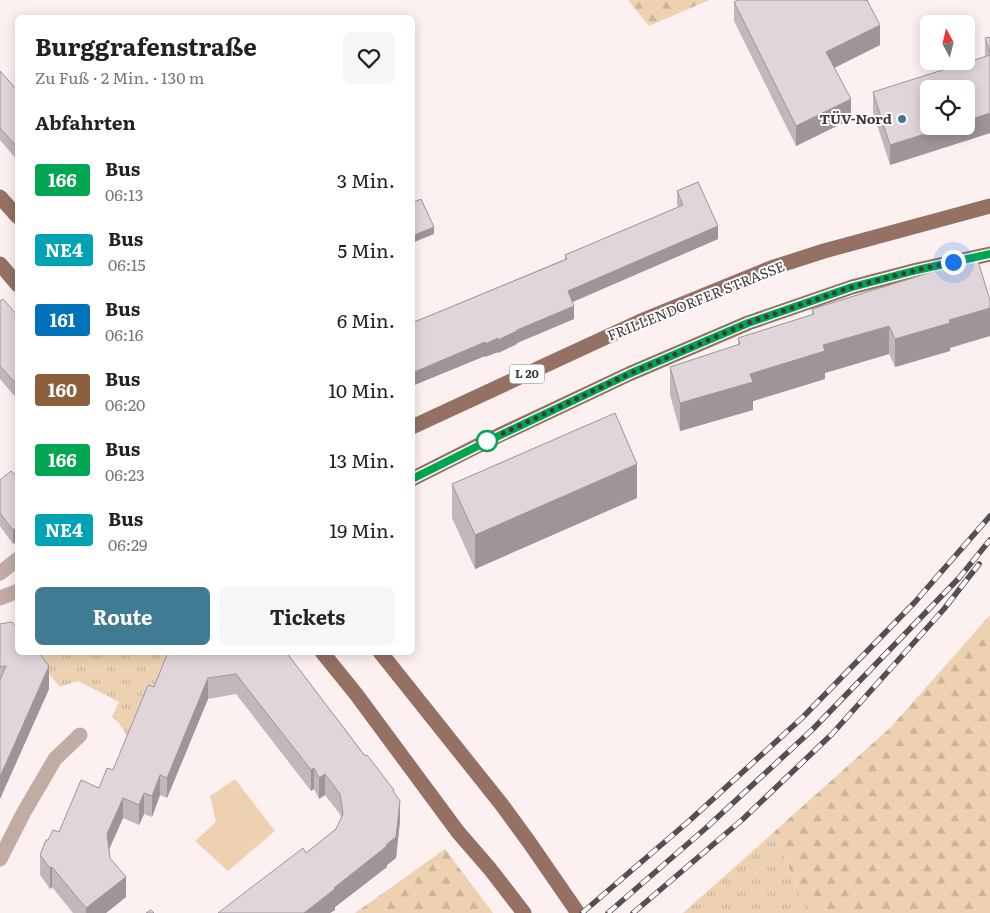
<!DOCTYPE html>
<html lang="de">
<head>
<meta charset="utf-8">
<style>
	body { margin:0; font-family:Literata,serif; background:#f6f6f6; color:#222; height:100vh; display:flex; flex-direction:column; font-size:19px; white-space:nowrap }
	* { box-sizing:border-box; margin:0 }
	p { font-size:16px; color:#767676 }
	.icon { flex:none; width:28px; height:28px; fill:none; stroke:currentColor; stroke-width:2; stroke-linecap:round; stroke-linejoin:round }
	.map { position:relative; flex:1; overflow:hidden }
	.details { position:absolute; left:15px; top:15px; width:400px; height:640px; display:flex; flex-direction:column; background:#fff; border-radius:8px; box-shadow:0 2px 12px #0003 }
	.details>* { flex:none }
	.badge { padding:0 10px; border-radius:4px; font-size:18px; line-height:32px }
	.needle { width:32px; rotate:353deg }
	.tools { position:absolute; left:920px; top:15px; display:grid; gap:10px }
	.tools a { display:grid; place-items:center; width:55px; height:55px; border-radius:8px; background:#fff; box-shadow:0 2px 12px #0003; font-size:25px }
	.you { position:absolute; width:25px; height:25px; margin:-12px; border:4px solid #fff; border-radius:50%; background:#1a73e8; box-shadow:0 0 0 8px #1a73e833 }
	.map>.badge { position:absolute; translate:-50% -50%; box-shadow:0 0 0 2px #fff }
	h2 { padding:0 20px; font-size:19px; line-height:45px }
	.round { display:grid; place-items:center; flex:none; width:52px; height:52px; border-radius:8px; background:#f6f6f6 }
	.overview { display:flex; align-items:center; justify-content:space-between; height:85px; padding:0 20px }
	h1 { font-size:24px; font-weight:700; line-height:38px }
	.primary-button { display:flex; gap:10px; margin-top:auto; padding:10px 20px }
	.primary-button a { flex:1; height:58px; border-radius:8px; background:#3f7b92; color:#fff; font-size:20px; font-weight:700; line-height:58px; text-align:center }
	.primary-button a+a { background:#f6f6f6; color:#222 }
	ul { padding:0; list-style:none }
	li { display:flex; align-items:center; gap:15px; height:70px; padding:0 20px }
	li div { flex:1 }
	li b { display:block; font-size:19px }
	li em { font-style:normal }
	li .badge { min-width:55px; font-weight:700; text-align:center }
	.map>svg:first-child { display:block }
	.grass { fill:url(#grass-tufts) }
	.forest { fill:url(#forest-firs) }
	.green { fill:#edd1b1 }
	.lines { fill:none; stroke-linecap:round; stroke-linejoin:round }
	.minor { stroke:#c1aca4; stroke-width:15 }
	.major { stroke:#947163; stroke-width:15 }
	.rail-casing { stroke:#554f4f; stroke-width:5.5 }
	.rail { stroke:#fff; stroke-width:4; stroke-dasharray:11; stroke-linecap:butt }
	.wall { fill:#c1b7bc }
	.shaded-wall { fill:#9d9599 }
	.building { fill:#e0d5db; stroke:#9d9599 }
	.line-casing { stroke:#fff; stroke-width:11 }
	.line { stroke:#00a651; stroke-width:8 }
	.walk { stroke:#403b3b; stroke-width:5; stroke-dasharray:0 9 }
	.poi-dot { fill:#3f7b92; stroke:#fff; stroke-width:2 }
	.stop-dot { fill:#fff; stroke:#00a651; stroke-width:2.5 }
	.labels { text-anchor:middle; stroke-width:4; stroke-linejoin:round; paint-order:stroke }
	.shield { fill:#fff; stroke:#797676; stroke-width:1 }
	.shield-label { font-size:12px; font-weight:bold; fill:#403b3b }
	.poi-label { font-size:14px; font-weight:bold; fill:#403b3b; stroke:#fff; text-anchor:end }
	.street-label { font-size:14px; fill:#403b3b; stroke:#fff }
</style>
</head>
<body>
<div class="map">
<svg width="990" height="913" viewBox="0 0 990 913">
	<defs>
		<pattern id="grass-tufts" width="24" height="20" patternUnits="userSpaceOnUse" patternTransform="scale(1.25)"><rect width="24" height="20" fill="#edd1b1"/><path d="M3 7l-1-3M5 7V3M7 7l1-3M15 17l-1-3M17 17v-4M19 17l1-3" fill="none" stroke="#ccb499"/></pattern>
		<pattern id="forest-firs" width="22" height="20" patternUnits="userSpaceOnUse" patternTransform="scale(1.25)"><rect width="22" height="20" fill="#edd1b1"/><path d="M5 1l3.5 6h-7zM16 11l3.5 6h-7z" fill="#ccb499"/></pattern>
	</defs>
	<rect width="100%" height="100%" fill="#fdf0f1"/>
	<path class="grass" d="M31,653H189L131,743L119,723L112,717L119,702L78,681L60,687Z
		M774,832L808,913H683Z"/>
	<path class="forest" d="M628,0H709L649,26Z
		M990,615V913H808L774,832L891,727Z
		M445,849L493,913H355Z"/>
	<path class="green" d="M235,779L275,831L228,871L195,841L216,822L210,796Z"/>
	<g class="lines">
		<path class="minor" d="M0,573L18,559
			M0,598L18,591
			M0,859L24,812L55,759L80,735"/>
		<path class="major" d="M0,197L18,217
			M0,264L18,285
			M412,427L641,321L771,268L824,251L990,206
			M412,479L487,441L629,374L748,323L852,287L917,270L990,254
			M322,652L356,694L458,832L490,869L524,913
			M380,652L502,805L529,842L578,913"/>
		<g class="rail-casing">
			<path id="rail" d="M582,913L689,821L803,717L915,602L990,516
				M608,913L706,828L813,729L959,578L990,540
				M633,913L743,819L832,734L944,609L979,564"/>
		</g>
		<use href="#rail" class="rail"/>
	</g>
	<path class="wall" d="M734,2L880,45L834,68L851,119L796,146L734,21Z
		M990,37V133L890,165L873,112V92L985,57V38Z
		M0,71L18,91V161L0,140Z
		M677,191L718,239L572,302L574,319L517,343V344L498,353V352L485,357V356L412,386V323L565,259V255L678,207L677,204Z
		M977,258L950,348V351L895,367L889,354L825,373V379L753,401V410L680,431L670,395V367L738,345V338L812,315V309Z
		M0,301L18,316V400L0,379Z
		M18,477V540L13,544L0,526V480Z
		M452,484L637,498L475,569L452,518Z
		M0,624L49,689L0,799Z
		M286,652L394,793L400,821L396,858L387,865V867L335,907V910L330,913H218L306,853L336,829L341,818L340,814L325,795L319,799L314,789L311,791L236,694L208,699L167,798L160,795L152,817L144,814L139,825L123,818L109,849L110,858L126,897L106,913H73L52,887L50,889L40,875V855L48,840L59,832L99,788L113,770L154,687Z"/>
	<path class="shaded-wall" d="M880,25V45L826,72V52Z
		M851,99V119L796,146V126Z
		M990,113V133L890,165V145L950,126H966V121Z
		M718,226V239L568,304V291Z
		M434,227V234L412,243V236Z
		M574,306V319L517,343V344L498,353V340L517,330Z
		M990,308V336L950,348V351L895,367V339L949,320Z
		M889,326V354L825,373V379L753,401V410L680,431V403L750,374L823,345Z
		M498,338V352L485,357V344Z
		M485,342V356L412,386V373Z
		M637,464V498L475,569V535Z
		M18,526V540L13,544V530Z
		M49,666V689L0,799V777Z
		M208,678V699L167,798V778Z
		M314,768V789L311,791V770Z
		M325,774V795L319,799V778Z
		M160,775V795L152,817V796Z
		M144,793V814L139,825V805Z
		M123,798V818L107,854V834Z
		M400,801V821L396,858L387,865V867L335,907V910L330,913H304L334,888Z
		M52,867V887L50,889V868Z
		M126,877V897L106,913H86V908Z"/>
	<path class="building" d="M738,0H865V1L867,0L880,25L826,52L851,99L796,126L734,2Z
		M990,37V53L985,38Z
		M990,55V113L966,121V89H929V126H950L890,145L873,92Z
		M0,71L18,91V148L0,128Z
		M698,182L718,226L568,291L574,306L517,330V331L498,340V338L485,344V342L412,373V323L567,259L565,255L683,205L677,191Z
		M421,199L434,227L412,236V203Z
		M977,258L990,300V308L949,320L950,323L895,339L889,326L823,345L825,351L750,374L753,382L680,403L670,367L740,344L738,338L814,314L812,309Z
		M3,299L18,316V386L0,366V301Z
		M615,413L637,464L475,535L452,484Z
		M11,471L18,477V526L13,530L0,513V480Z
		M12,622L18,629V652H38L49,666L0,777V680L6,666L0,667V624Z
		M168,652H286L365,756L367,755L394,790L393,791L400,801L396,837L386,845L387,846L334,888L335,889L304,913H218L303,848L306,853L336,829L343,814L340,794L325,774L319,778L314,768L311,770L236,674L208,678L167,778L160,775L152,796L144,793L139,805L123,798L107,834L110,858L126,877L86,908L52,867L50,868L40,855L46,840H48L53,830L59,832L81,780L99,788L107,768L113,770L148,685L154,687Z
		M151,910L154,913H146Z"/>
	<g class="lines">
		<g class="line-casing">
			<path id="line" d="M412,479L488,441L629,374L748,323L852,287L917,270L990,254"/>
		</g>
		<use href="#line" class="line"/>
		<path class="walk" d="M487,441L629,374L748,323L852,287L917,270L953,262"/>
	</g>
	<circle class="poi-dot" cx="902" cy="119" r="5"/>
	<circle class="stop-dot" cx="487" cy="441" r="10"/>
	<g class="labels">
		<rect class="shield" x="509.5" y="364.5" width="35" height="19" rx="4"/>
		<g class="shield-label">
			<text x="527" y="378">L 20</text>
		</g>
		<g class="poi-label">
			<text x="892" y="124">TÜV-Nord</text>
		</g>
		<g class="street-label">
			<text transform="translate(696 301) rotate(-22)" y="5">FRILLENDORFER STRASSE</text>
		</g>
	</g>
</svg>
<div class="tools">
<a><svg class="needle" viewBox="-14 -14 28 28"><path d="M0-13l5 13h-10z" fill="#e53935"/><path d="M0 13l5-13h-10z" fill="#767676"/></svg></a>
<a><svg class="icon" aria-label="locate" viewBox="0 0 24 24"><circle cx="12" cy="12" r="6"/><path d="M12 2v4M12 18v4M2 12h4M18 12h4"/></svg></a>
</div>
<div class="you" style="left:953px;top:262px"></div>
<section class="details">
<div class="overview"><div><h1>Burggrafenstraße</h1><p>Zu Fuß · 2 Min. · 130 m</p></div><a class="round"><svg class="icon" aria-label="heart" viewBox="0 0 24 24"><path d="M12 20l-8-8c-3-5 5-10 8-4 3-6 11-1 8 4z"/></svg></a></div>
<h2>Abfahrten</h2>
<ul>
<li><span class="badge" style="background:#00a651;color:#fff">166</span><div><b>Bus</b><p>06:13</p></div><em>3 Min.</em></li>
<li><span class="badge" style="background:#00a3b4;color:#fff">NE4</span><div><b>Bus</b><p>06:15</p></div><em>5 Min.</em></li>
<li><span class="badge" style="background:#0072bc;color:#fff">161</span><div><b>Bus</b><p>06:16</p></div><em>6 Min.</em></li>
<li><span class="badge" style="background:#8b5e3c;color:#fff">160</span><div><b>Bus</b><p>06:20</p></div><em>10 Min.</em></li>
<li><span class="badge" style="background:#00a651;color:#fff">166</span><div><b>Bus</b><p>06:23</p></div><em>13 Min.</em></li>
<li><span class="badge" style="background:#00a3b4;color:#fff">NE4</span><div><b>Bus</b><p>06:29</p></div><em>19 Min.</em></li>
</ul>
<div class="primary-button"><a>Route</a><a>Tickets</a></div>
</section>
</div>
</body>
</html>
